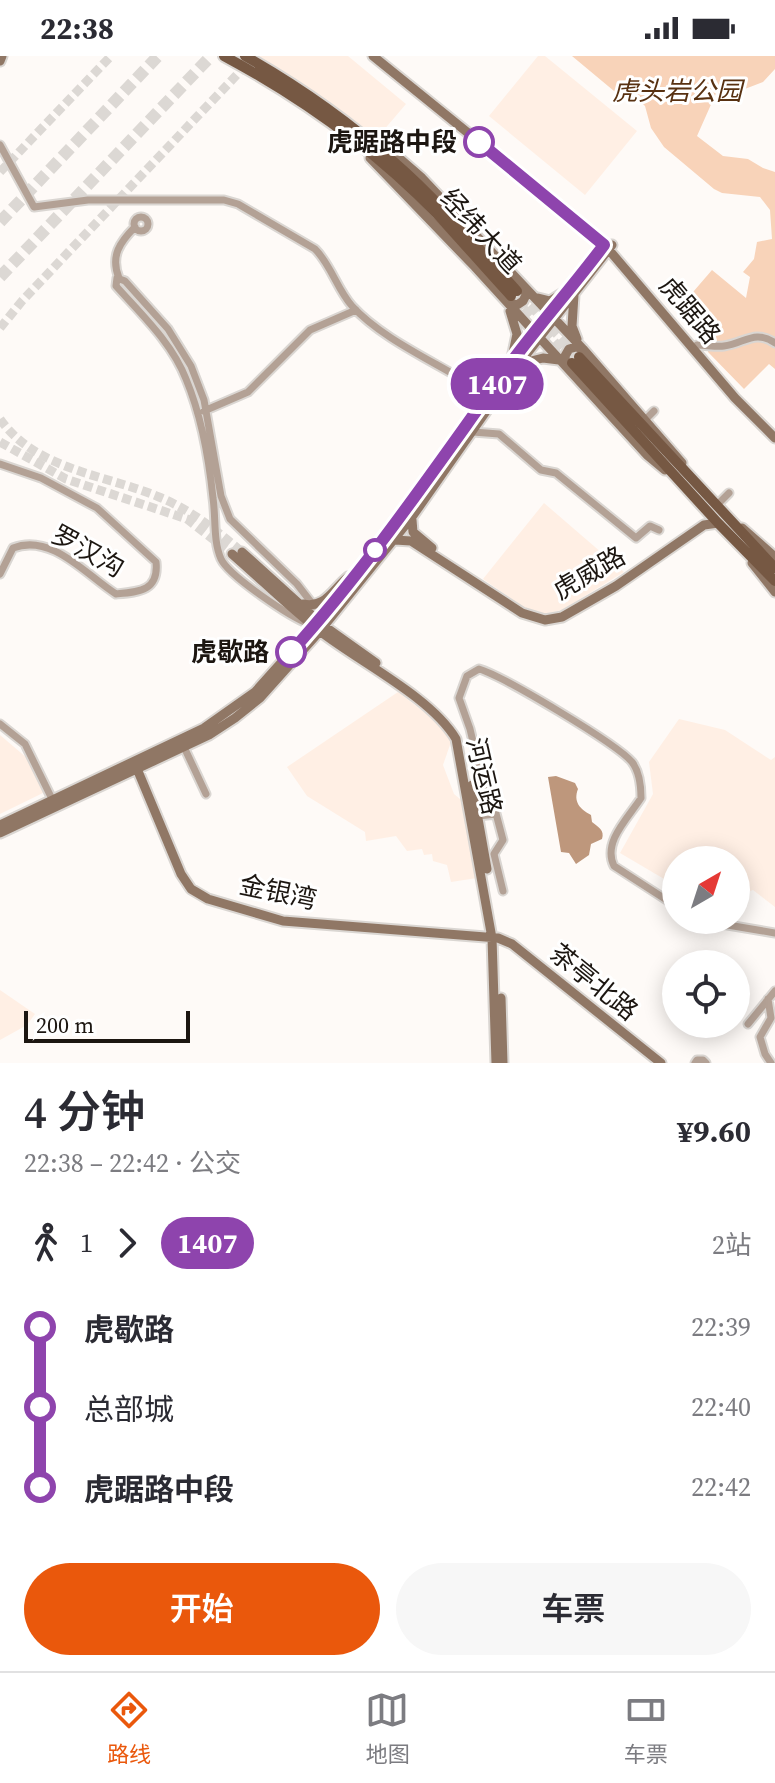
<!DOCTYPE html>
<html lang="zh">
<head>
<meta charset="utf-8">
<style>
	body { margin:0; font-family:"Source Serif 4","Noto Sans SC",serif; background:#f7f7f7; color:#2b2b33; height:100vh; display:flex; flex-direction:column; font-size:30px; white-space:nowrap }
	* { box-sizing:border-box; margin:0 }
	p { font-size:26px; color:#7c7c81 }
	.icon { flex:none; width:44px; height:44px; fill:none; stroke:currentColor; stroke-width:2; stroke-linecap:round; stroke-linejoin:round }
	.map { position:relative; height:1007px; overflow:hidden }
	.drawer { display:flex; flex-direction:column; background:#fff; flex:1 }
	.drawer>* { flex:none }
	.badge { padding:0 16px; border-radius:26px; font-size:28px; line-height:52px }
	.needle { width:52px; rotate:39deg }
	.controls { position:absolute; left:662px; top:790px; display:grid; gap:16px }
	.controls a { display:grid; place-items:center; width:88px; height:88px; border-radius:50%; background:#fff; box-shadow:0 4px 20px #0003; font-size:40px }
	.scale { position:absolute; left:24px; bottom:20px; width:166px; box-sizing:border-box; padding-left:8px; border:4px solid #1c1611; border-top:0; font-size:22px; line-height:28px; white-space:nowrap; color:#1c1611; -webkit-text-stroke:6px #fff; paint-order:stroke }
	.map>.badge { position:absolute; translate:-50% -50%; box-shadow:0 0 0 4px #fff }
	.legs { display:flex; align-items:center; gap:12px; height:88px; padding:0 24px; font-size:26px }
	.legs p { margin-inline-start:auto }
	.headline { display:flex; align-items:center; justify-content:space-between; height:136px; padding:0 24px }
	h1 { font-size:44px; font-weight:600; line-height:60px }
	.action { display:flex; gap:16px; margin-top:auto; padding:16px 24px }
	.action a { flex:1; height:92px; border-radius:48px; background:#ea580c; color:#fff; font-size:32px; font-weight:600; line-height:92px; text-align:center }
	.action a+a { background:#f7f7f7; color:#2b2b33 }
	ul { padding:0 24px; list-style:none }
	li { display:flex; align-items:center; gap:28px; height:80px; font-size:30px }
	li i { display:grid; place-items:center; width:12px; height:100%; margin:0 10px; background:currentColor }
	li i::after { content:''; width:20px; height:20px; margin:-10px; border:6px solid; border-radius:50%; background:#fff }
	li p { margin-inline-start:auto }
	li:first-child i { background:linear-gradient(#0000 50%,currentColor 0) }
	li:last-child i { background:linear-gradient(currentColor 50%,#0000 0) }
	.status { display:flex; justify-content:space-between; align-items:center; height:56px; padding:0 40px; background:#fff; direction:ltr }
	.status svg { height:22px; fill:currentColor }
	.tab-bar { display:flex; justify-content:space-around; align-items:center; height:112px; border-top:2px solid #e1e1e2; background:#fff; font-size:22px; color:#7c7c81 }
	.tab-bar a { display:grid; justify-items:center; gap:4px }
	.tab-bar .current { color:#ea580c }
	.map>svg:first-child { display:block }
	.built { fill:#ffefe4 }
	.green { fill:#f8d3b9 }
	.water { fill:#be977c }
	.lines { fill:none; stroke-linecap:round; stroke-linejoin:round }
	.secondary-tunnel { stroke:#dcd8d4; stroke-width:9; stroke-dasharray:9 4.5; stroke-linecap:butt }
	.primary-tunnel { stroke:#dcd8d4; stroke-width:10; stroke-dasharray:10 5; stroke-linecap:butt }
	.highway-tunnel { stroke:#dcd8d4; stroke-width:12; stroke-dasharray:12 6; stroke-linecap:butt }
	.street-casing { stroke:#dad6d2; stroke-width:11 }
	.secondary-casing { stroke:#dad6d2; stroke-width:13 }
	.primary-casing { stroke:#dad6d2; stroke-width:14 }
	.street { stroke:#b3a195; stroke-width:7 }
	.secondary { stroke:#907765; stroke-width:9 }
	.primary { stroke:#765843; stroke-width:10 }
	.line-1-casing { stroke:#fff; stroke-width:18 }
	.line-1 { stroke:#8e44ad; stroke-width:12 }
	.stop-1-dot { fill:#fff; stroke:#8e44ad; stroke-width:4 }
	.labels { text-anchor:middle; stroke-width:6; stroke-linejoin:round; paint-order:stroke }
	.park-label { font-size:26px; font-style:italic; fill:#583111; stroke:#fff }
	.stop-label { font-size:26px; font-weight:bold; fill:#1c1611; stroke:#fff; text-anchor:end }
	.street-label { font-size:26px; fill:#1c1611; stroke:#fff }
</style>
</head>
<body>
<div class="status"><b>22:38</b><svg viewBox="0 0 49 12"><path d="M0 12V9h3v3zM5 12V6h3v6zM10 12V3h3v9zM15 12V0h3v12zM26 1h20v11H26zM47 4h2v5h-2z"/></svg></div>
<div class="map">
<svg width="775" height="1007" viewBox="0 0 775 1007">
	<rect width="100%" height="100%" fill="#fefaf7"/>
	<path class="built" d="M257,0H348L406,48L377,82L285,16Z
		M538,0H545L637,75L585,139L489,60Z
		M544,447L624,516L562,554L543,558L526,553L483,523Z
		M398,636L437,666L451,686L443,709L454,738L466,748L477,822L451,826L447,809L433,805L432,798L424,799L422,793L407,795L396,780L366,785L365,776L307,740L287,711Z
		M679,663L725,674L771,704L775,701V851L753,834L736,840V804H676V830L620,797L653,738L649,706Z
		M0,679L27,702L45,736L0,758Z
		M0,934L35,958L27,969L0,984Z"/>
	<path class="green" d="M572,0H775V13L763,26L737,36L732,32L717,35L697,80L723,100L748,103L763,112L775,116V313L769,308L744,333L708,296L707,282L714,268L687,243L712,214L746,242L750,221L743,216L754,203L757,186L772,183L770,154L760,141L722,137L714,133L664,91L651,72L645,50L626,32L620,40Z"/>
	<path class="water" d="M556,720L575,727L578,733C573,746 580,753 591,759L592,766C598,771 605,774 602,783L591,788L589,799L576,808L569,797L561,796L548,721Z"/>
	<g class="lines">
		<path class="secondary-tunnel" d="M0,116L111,0
			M0,272L22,245L249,6
			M0,363C35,414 107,419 159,441C191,454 216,474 242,496
			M0,386L66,423L187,463L232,498"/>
		<path class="primary-tunnel" d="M520,238L575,297
			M513,242L570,303"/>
		<path class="highway-tunnel" d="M0,166L158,0
			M0,221L211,0"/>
		<g class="street-casing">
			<path id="street" d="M0,89L34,151L88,144H224L238,148L315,193C331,209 337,233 352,250C381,282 433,305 470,328
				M134 168a7 7 0 1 1 14 0a7 7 0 1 1-14 0Z
				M119,222C110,200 120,186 135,171
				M697,289C706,289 716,291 724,290C745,287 755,273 775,287
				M476,354L477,340L470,328L488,329L502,319
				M204,355L248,336L310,274L356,254
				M646,363L654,355
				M473,376L499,378L541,414L556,417L636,482L650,470L659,474
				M0,408L41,422L97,452L156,506C159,535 139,536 116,538C86,519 52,477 13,492L0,518
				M717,449L729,437
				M309,568C290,561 229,520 221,503C213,485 216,462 213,442C209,403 201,359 186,323C172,287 142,259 116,230L117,222L125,225L168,273L191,310L204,344L221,440L230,463L297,528L314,550
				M0,668L25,688L54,747
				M184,691L206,738
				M478,760L496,758
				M503,835L494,798L503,784L494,750L483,728L470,673L459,642L467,620L479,613C503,620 617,688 632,706C639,715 641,731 641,742C629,761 602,786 614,810L676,850
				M698,864L775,877
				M768,943L771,962L760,981L765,998L771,1007
				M748,968L775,935
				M695,1007L697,1004H703L706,1007"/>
		</g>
		<g class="secondary-casing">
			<path id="secondary" d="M373,0L567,157L609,194L735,342L775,382
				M0,5L2,0
				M370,81L392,96L422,122L583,293L682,407
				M370,102L475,211L647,399L665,414
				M574,239L572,270L577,283
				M538,242L550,245L574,230
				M508,246L517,249L523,245L526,239L524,231
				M510,255L517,278L512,302
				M523,307L543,302L559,304
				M566,309L565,300L569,293L576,291L583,293
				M412,464L413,476L432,492
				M742,472L775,501
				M395,484L411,485L522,557L545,564L562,561L616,530L704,469L718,467
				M242,496L324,570L376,607
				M232,498C262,524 290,552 321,576C361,607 431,641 456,683L492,882L496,1007
				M752,507L775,536
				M303,548C325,553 333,533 348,521
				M135,708L181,818L191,833L208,843L283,865L498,882L512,888L661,1007
				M472,729L487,813
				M0,769L204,672L255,636L314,570L361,512L429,423L534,276L566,240
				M0,777L209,679L235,662L260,642L320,575L412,461L522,304L612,189
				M501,942L503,1007"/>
		</g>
		<g class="primary-casing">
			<path id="primary" d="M224,0C302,42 375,94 437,158C462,185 486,213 511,240
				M245,0C298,30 348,65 394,106C439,145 477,191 517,235
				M579,301L775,512
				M572,307L718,467L775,525"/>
		</g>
		<use href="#street" class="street"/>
		<use href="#secondary" class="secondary"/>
		<use href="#primary" class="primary"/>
	</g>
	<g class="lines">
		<g class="line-1-casing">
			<path id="line-1" d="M291,596C373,505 441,403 513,304C542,265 575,228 604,189L479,86"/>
		</g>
		<use href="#line-1" class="line-1"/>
	</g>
	<g class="stop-1-dot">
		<circle cx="479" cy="86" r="14"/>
		<circle cx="375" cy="494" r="10"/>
		<circle cx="291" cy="596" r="14"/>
	</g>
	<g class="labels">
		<g class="park-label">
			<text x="677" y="44">虎头岩公园</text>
		</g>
		<g class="stop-label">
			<text x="457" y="95">虎踞路中段</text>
			<text x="269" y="605">虎歇路</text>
		</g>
		<g class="street-label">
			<text transform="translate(481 175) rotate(47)" y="9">经纬大道</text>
			<text transform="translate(690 254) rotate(50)" y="9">虎踞路</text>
			<text transform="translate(88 495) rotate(29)" y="9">罗汉沟</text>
			<text transform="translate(589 517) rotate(-30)" y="9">虎威路</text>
			<text transform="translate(484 720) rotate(77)" y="9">河运路</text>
			<text transform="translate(278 836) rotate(12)" y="9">金银湾</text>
			<text transform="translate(594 926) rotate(39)" y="9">茶亭北路</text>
		</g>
	</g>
</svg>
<div class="controls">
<a><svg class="needle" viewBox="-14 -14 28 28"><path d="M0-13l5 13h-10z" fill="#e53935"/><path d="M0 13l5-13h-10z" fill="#7c7c81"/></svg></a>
<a><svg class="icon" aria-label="locate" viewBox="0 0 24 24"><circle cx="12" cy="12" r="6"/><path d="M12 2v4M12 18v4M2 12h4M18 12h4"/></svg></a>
</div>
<div class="scale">200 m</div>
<b class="badge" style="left:497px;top:328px;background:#8e44ad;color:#fff">1407</b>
</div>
<section class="drawer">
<div class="headline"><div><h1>4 分钟</h1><p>22:38 – 22:42 · 公交</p></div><b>¥9.60</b></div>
<div class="legs"><svg class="icon" aria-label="walk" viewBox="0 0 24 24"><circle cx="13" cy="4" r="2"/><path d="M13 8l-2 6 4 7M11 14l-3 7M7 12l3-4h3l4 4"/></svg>1<svg class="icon" aria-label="forward" viewBox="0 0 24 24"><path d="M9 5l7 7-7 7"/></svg><b class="badge" style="background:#8e44ad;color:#fff">1407</b><p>2站</p></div>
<ul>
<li><i style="color:#8e44ad"></i><b>虎歇路</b><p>22:39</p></li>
<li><i style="color:#8e44ad"></i><span>总部城</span><p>22:40</p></li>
<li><i style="color:#8e44ad"></i><b>虎踞路中段</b><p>22:42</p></li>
</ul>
<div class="action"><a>开始</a><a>车票</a></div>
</section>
<nav class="tab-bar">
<a class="current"><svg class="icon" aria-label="directions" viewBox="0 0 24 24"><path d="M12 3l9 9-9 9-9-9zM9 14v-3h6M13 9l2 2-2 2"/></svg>路线</a>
<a><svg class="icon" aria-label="map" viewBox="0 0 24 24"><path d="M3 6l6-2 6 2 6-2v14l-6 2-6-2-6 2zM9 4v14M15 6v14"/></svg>地图</a>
<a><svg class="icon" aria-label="tickets" viewBox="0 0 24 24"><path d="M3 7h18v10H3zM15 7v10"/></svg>车票</a>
</nav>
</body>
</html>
